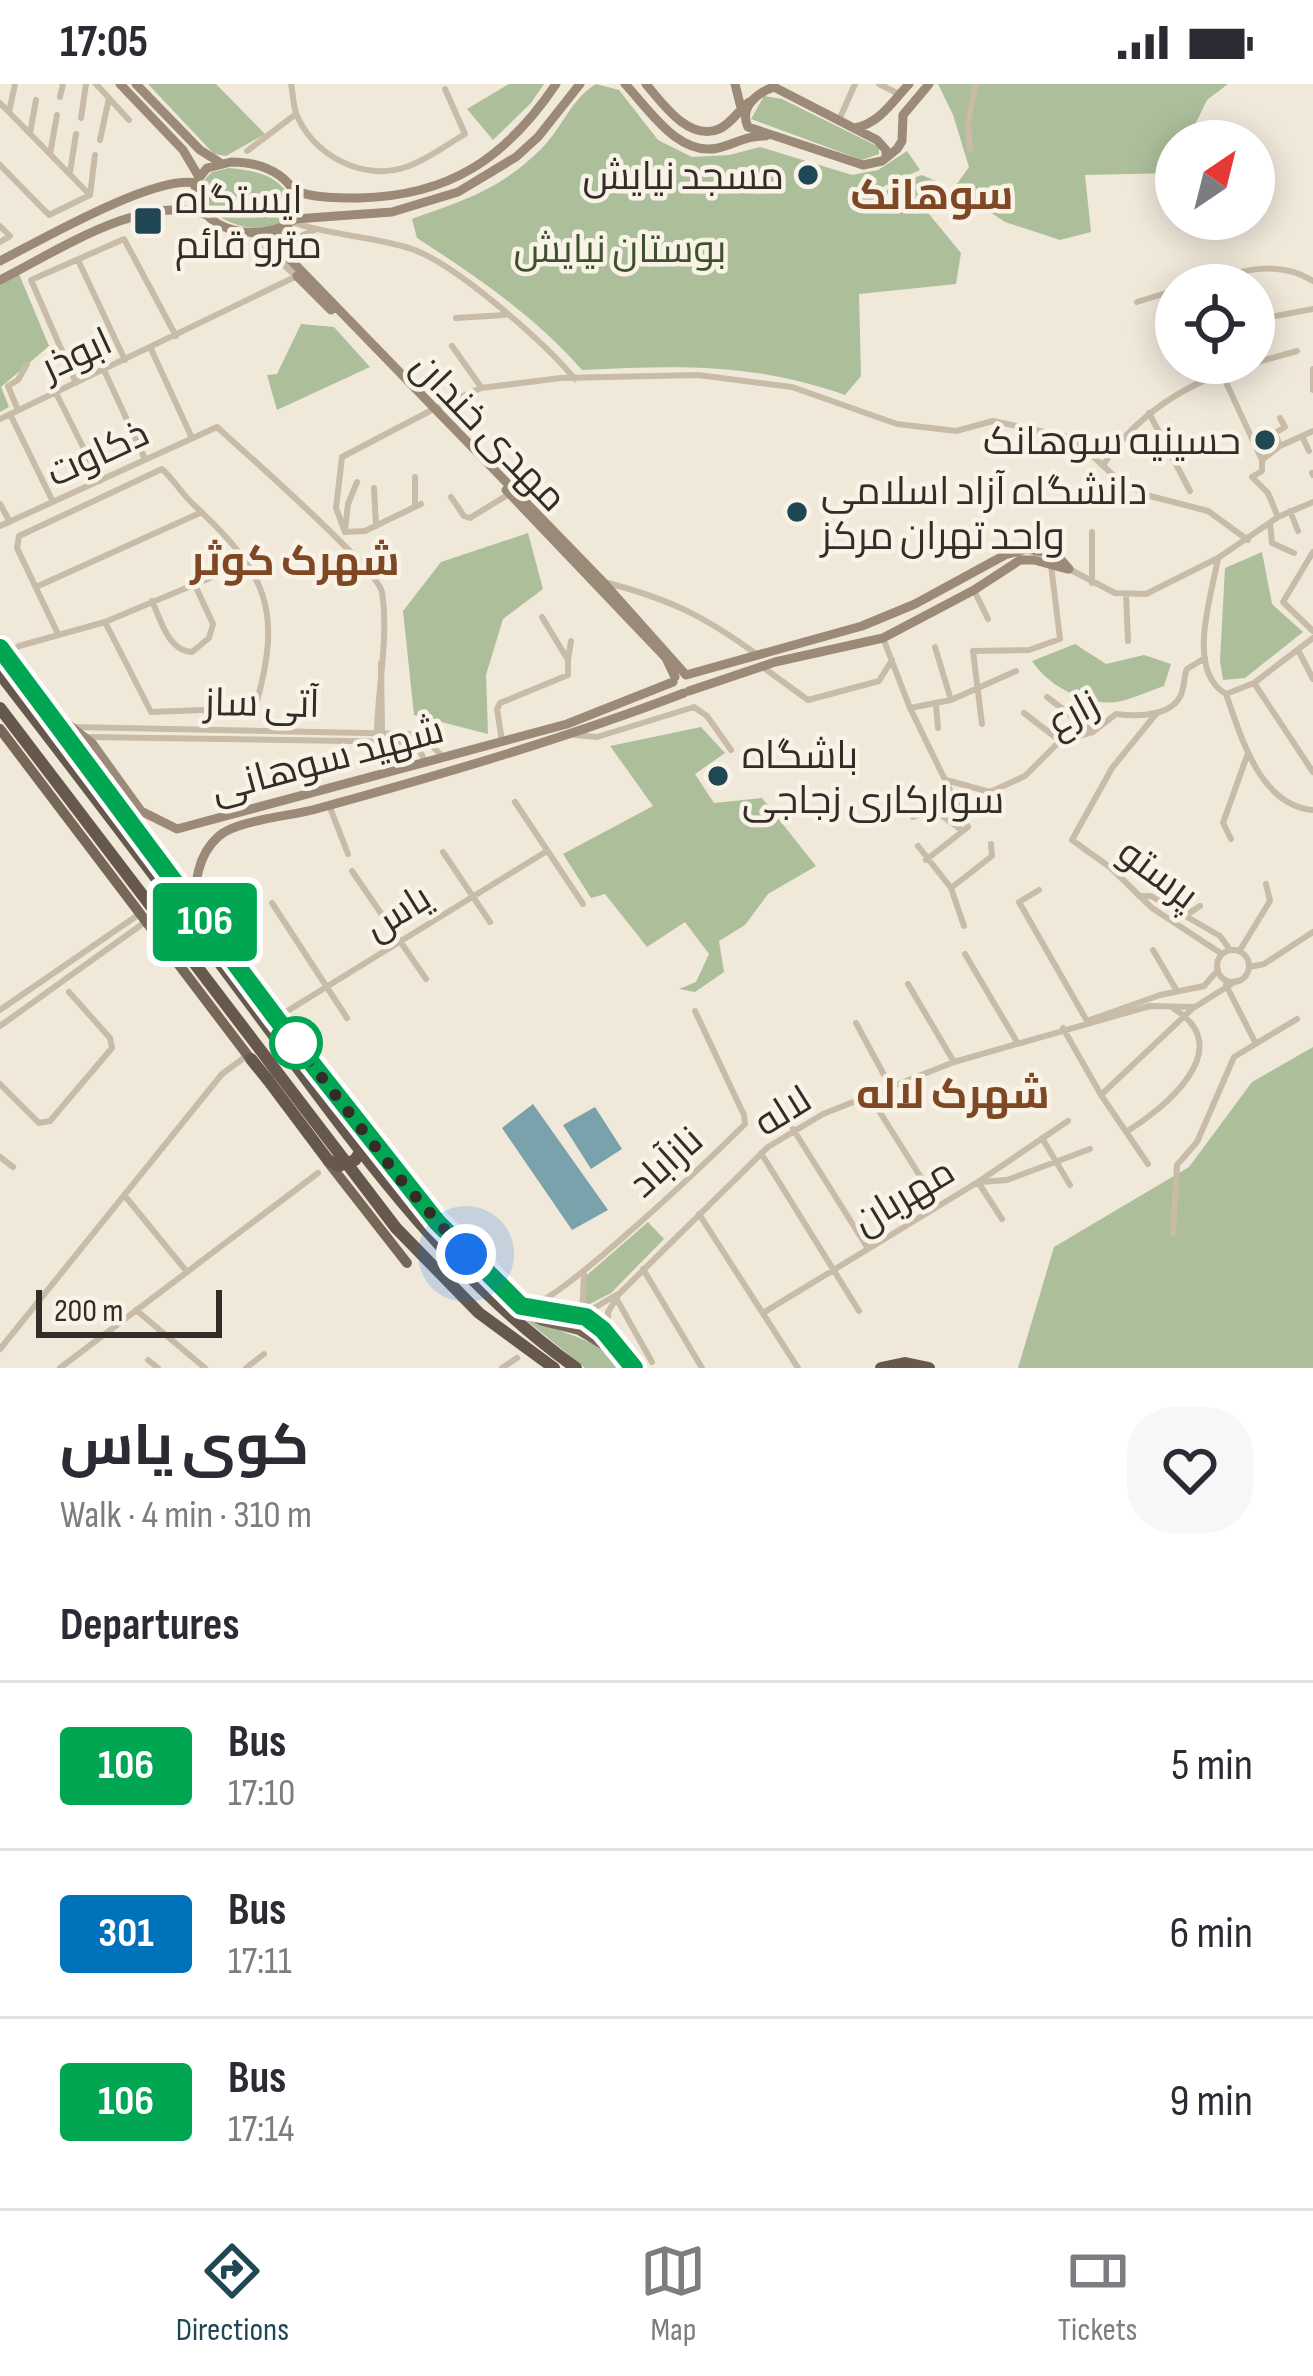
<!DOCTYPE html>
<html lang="en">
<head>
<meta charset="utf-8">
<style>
	body { margin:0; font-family:"Sofia Sans Condensed",Cairo,sans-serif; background:#f7f7f7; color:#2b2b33; height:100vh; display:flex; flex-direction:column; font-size:45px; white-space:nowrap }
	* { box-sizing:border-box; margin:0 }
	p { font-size:39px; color:#7c7c81 }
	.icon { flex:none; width:66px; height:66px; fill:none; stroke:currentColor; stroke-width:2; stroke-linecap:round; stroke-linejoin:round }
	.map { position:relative; height:1284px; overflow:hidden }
	.sheet { display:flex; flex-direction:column; background:#fff; flex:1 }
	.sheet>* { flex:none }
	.badge { padding:0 24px; border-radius:9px; font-size:42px; line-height:78px }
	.needle { width:78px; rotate:35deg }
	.tools { position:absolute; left:1155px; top:36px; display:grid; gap:24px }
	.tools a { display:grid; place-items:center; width:120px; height:120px; border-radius:50%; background:#fff; box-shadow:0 6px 30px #0003; font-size:60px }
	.scale { position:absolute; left:36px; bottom:30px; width:186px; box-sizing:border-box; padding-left:12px; border:6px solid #342d27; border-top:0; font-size:33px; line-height:42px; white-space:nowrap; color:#342d27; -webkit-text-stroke:9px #f8f3e6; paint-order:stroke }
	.you { position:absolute; width:60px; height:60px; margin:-30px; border:9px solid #fff; border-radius:50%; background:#1a73e8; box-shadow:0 0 0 18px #1a73e833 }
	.map>.badge { position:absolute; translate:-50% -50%; box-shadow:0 0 0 6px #fff }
	h2 { padding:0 60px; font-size:45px; line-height:108px }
	.round { display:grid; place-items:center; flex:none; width:126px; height:126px; border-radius:48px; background:#f7f7f7 }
	.summary { display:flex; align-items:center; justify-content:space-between; height:204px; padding:0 60px }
	h1 { font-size:57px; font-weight:700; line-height:90px }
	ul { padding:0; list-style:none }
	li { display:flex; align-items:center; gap:36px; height:168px; padding:0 60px; border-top:3px solid #e1e1e2 }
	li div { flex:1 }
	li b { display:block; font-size:45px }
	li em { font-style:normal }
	li .badge { min-width:132px; font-weight:700; text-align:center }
	.status { display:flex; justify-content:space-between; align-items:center; height:84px; padding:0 60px; background:#fff; direction:ltr }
	.status svg { height:33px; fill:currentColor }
	.tab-bar { display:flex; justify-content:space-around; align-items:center; height:168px; border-top:3px solid #e1e1e2; background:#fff; font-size:33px; color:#7c7c81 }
	.tab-bar a { display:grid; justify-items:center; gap:6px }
	.tab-bar .current { color:#1f4854 }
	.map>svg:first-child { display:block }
	.green { fill:#adbe9b }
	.water { fill:#7aa2ac }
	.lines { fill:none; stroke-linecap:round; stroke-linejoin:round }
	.minor { stroke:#c8bba7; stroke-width:6 }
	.tertiary { stroke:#c8bba7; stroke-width:8 }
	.secondary { stroke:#9b8a78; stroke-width:9 }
	.primary { stroke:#766759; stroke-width:10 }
	.trunk { stroke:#66584c; stroke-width:12 }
	.trunk-bridge { stroke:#66584c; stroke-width:12 }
	.line-casing { stroke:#fff; stroke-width:27 }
	.line { stroke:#00a651; stroke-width:18 }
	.walk { stroke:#342d27; stroke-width:12; stroke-dasharray:0 21.6 }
	.poi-dot { fill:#1f4854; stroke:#f8f3e6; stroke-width:4.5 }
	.stop-dot { fill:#fff; stroke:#00a651; stroke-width:6 }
	.labels { text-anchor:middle; stroke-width:9; stroke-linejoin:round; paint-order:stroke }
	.poi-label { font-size:39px; fill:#342d27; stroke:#f8f3e6; text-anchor:start }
	.park-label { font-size:39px; fill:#3e512c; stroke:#f8f3e6 }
	.street-label { font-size:39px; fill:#342d27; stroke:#f8f3e6 }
	.neighbourhood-label { font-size:42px; font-weight:bold; fill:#7f4824; stroke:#f8f3e6 }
</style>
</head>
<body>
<div class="status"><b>17:05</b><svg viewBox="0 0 49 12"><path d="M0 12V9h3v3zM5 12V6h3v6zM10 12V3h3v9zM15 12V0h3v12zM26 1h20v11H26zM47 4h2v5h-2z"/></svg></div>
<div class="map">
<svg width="1313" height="1284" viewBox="0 0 1313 1284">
	<rect width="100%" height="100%" fill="#f0e9da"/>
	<path class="green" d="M148,0H216L265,50L226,72L214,70Z
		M509,0H544L531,19L493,56L467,25Z
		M596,0L619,6L658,56L692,73L729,71L760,63L852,91L878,86L907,67L920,86L884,102L871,124L891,102L922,91L936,97L924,124L961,169L956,200L859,210L861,292L845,311C755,279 679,281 582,286C536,233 476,192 417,154L412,135C466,116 501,105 542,64C562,44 571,15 596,0Z
		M1228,0L1207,16L1187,57H1176V89L1085,91L1091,148L1060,156L1005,138L954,104L969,83L953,31L938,0Z
		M764,12L782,15L879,63V70L862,76L751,35Z
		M229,84C261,87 284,93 295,125L290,135C280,139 270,144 260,144C234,145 200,128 200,100L212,88Z
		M19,190L49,262L1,303L9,323L0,328V200Z
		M301,240L334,243L370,283L277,326L267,291L277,290Z
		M528,449L543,505L503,535L486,591L488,650L414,631L403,527L441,478Z
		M1262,468L1272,520L1303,548L1245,594L1223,596L1220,577L1225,484Z
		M1075,560L1106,580L1144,571L1171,580L1164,602C1149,607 1132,615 1117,618C1086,622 1048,602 1032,577Z
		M701,643L725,669L695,690L714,719L762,714L816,782L768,810L745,841L719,857L724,888L695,908L679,905L696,898L709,870L685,838L647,863L605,810L591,814L563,770L653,722L610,662Z
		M1313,963V1284H1018L1054,1163L1189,1083L1252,998Z
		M648,1138L664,1155L611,1209L584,1223L586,1192Z
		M512,1219C546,1251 595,1249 627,1284H585L509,1222Z"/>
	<path class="water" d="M533,1020L608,1126L572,1146L502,1044Z
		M595,1023L622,1065L591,1085L563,1041Z"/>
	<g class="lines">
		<path class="minor" d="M96,0L129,36
			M291,0C293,9 293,20 296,29C312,71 363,98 406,83C427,76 446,61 465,50L445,5
			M879,0L899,10
			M60,13L63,0
			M0,19L90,111
			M9,28L15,0
			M81,34L86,0
			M839,36L855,0
			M30,49L36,16
			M100,56L109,14
			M970,66L968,39L976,0
			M247,67L296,30
			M50,70L57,31
			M0,81L49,131L90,111
			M70,88L76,50
			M90,111L95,71
			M292,138C331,152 374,152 412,165C457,181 544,258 575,295
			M0,142L10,152L0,158
			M291,173L296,154L315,146
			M78,176L125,276
			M1194,201C1235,189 1274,173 1313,197
			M1137,218L1176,206
			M456,234L505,231
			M1254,236L1313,225
			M452,262L481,303
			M151,265L192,354
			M1217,279L1262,376
			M1254,279L1297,267
			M1313,285V306
			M104,286L145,375
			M76,299L31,196L124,155L176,252
			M56,309L100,397
			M436,324L481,304L561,294L698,291L792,303L897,340L956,347L993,337L1064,352L1080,360L1114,392L1146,411L1208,427L1248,456
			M18,326L8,302L18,296L27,280
			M1149,329L1190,407
			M10,330L53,418
			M1280,334L1285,343L1275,349L1280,362
			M0,335L299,191
			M1302,352L1309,367
			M1103,381C1139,327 1191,296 1253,279
			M1312,389L1313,391
			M415,393V423
			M374,404L376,442
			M451,413L464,432L470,434L509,410
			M0,420L10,438
			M1290,427L1298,447
			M1278,433L1268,409L1252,393L1262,387V376L1280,362L1313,347
			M1270,440L1272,459L1294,469
			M0,442L217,343C243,367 377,484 382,508C389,553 378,602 377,647
			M345,447L348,420L357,398
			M345,448L336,424L342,373L430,327
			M345,448L365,447L421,420
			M1092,448V499
			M1313,468L1283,518L1313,547
			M1218,474C1212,511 1185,586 1226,610L1254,599L1313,554
			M1069,485L1115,509L1146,510L1218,474L1278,433L1313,418
			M608,499C671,516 702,531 755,569
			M36,503L202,428
			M974,506L988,535
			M1126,510L1128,557
			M152,517C161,536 168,567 192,568L209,554L213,540L194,499
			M58,550L17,464L19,452L162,385C174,396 182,410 194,421C266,488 284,525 255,624L151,628L105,538
			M0,553L10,568
			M883,554L910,624L968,743L926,776
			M935,563L951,616
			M1298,566L1313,595
			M6,571L19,562L105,538L248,478
			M568,576L571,557
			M381,579L382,647
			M764,584L808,616L879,597L892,576
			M1254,599L1313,688
			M1226,610C1241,652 1259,721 1313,726
			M1047,613L1093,648
			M936,621L938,644
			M910,624L951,616L1016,587
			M1024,629L1059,656
			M1156,630L1112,684L1072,756L1111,784L1152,824L1222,870
			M982,640L973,567L1029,566L1060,555L1051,481
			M72,643L412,650L422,652L443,673
			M574,651L597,653L694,623L707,632L731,666
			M89,653L412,658L417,660L425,678
			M502,657L497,625L500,619L568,591V576L542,533
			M946,696L990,708L1025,692L1060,657L1093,648L1116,630C1138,633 1178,633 1183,604C1185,597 1184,591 1187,585L1205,574
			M515,718L583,820
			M329,721L348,770
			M913,733L933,725L963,747
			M1231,755L1223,739L1248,669
			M918,762L951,804L964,842
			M443,768L490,838
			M352,787L426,895
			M951,804L992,772L991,760
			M1039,806L1019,818L1087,937
			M1139,812H1151L1220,852L1230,866
			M272,819L347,934
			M1185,832L1200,822
			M1153,866L1177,907
			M1240,866L1270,817L1266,800
			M1217 882a16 16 0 1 1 32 0a16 16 0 1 1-32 0Z
			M965,870L1017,958
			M1249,883L1264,880L1313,848
			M908,900L954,978
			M1226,901L1256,960
			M0,926L138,831
			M276,934L547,767
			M1087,937L1160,911L1204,902L1218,886
			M856,939L890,1002
			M0,942L148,836
			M1063,944L1101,1011L1148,1080
			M0,1000L39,1039L50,1037L112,964L110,954L69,908
			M869,1011L937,1119
			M1101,1011L1194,923
			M793,1045L867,1163
			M1126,1048C1164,1025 1239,964 1174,925
			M1042,1054L1070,1101
			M761,1069L859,1227
			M0,1073L13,1083
			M978,1098L1002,1135
			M981,1098L1007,1096L1090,1065
			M125,1112L187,1188
			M699,1130L798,1284
			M1173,1149L1177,1081L1197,1058L1234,973L1297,935
			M643,1185L702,1284
			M584,1190L582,1231L618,1210
			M616,1214L652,1278
			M531,1221C561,1217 715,1070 745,1040L744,1031L695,927
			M136,1226L205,1284
			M763,1229L978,1098L1068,1037
			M608,1246V1228L619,1210L768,1063L823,1030L954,978L1150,922L1195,923L1236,897
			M0,1265L222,990L248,971
			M148,1276L158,1284
			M60,1284L318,1089
			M246,1284L264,1270
			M502,1284L517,1274"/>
		<path class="tertiary" d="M253,150L297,192"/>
		<path class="secondary" d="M120,0L183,66L199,93
			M136,0L200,66L219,78
			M625,0C649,25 678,73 718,64C735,60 748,51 766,52
			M646,0C662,19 689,58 719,45C731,40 739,26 749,18
			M735,0L741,24
			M855,44C880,39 892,18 909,0
			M886,72V66L877,56L774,3C756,9 739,24 748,43L863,81L882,77L897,65L902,57L903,31L929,0
			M231,78C265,78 305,95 295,135C263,161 194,150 195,99L207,84Z
			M293,106C312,114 338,114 359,114C450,112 506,74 556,0
			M295,135L392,128L458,108L516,73L538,53L580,0
			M276,147L285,170L604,499L686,591L862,542L915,520L1005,471L1027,465L1057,471L1069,485
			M0,177C41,156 154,91 195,99
			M297,192L331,226
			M0,196C54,169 146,107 207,131
			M506,406L666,574L675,593
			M689,607L775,578L883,554L974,506L1020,476H1034L1067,485
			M50,626L92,659L141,727L177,745L567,640L673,598
			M198,828C192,802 198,770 219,752C237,736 292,732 316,725C440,691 564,655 684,609"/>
		<path class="primary" d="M0,564L293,955
			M0,645L255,981
			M363,1046C399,1094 469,1189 519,1220C539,1232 561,1224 582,1231C605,1239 621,1266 634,1284
			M328,1078L407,1179
			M528,1229L543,1237L579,1246L619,1270"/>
		<path class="trunk" d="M0,590C86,701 171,813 254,925C351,1055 443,1189 576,1284
			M0,624L396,1144L479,1229L554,1284
			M289,951L302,973
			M251,975L268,996
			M881,1284L905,1279L929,1284"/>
		<path class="trunk-bridge" d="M268,996L328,1076L339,1082L355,1076L364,1062L361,1049L302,973"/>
	</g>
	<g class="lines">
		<g class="line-casing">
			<path id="line" d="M0,564L276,934L437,1138L521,1222L586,1233L603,1246L634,1284"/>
		</g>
		<use href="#line" class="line"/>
		<path class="walk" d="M296,959L289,951L401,1096L466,1170"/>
	</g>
	<g class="poi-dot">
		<circle cx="808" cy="91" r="12"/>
		<rect x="133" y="122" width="30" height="30" rx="6"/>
		<circle cx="1265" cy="356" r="12"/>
		<circle cx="797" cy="428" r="12"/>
		<circle cx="718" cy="692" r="12"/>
	</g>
	<circle class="stop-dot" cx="296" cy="959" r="24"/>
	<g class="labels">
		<g class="poi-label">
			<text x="784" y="105" text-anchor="end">مسجد نیایش</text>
			<text x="175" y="129">ایستگاه<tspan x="175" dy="45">مترو قائم</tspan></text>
			<text x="1241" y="370" text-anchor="end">حسینیه سوهانک</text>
			<text x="821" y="420">دانشگاه آزاد اسلامی<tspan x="821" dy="45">واحد تهران مرکز</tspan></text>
			<text x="742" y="684">باشگاه<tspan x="742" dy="45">سواركاری زجاجی</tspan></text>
		</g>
		<g class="park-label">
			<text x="620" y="178">بوستان نیایش</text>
		</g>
		<g class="street-label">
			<text transform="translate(76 269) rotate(-25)" y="14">ابوذر</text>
			<text transform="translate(490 347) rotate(46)" y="14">مهدی خندان</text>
			<text transform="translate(97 368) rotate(-25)" y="14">ذکاوت</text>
			<text transform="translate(262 618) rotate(1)" y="14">آتی ساز</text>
			<text transform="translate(1072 628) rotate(-28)" y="14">زارع</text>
			<text transform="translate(327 674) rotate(-15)" y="14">شهید سوهانی</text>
			<text transform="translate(1159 789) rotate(37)" y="14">پرستو</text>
			<text transform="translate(397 827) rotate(-32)" y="14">یاس</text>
			<text transform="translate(782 1026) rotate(-32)" y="14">لاله</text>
			<text transform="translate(665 1077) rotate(-42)" y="14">نازآباد</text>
			<text transform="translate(903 1111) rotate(-31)" y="14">مهربان</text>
		</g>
		<g class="neighbourhood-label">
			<text x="932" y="125">سوهانک</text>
			<text x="295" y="491">شهرک کوثر</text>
			<text x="953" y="1024">شهرک لاله</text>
		</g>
	</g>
</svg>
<div class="tools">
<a><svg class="needle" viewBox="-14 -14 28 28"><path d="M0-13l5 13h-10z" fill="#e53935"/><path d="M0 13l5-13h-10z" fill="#7c7c81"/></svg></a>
<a><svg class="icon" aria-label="locate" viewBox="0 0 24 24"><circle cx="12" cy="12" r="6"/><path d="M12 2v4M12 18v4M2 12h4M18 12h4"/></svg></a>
</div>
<div class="scale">200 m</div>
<div class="you" style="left:466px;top:1170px"></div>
<b class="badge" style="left:205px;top:838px;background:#00a651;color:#fff">106</b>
</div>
<section class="sheet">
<div class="summary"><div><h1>کوی یاس</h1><p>Walk · 4 min · 310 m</p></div><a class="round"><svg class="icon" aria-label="heart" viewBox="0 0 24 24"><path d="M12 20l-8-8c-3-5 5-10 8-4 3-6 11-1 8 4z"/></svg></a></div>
<h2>Departures</h2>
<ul>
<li><span class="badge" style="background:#00a651;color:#fff">106</span><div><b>Bus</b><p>17:10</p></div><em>5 min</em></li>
<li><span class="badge" style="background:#0072bc;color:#fff">301</span><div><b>Bus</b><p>17:11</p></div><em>6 min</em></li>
<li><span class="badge" style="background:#00a651;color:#fff">106</span><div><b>Bus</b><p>17:14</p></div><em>9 min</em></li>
</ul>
</section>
<nav class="tab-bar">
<a class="current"><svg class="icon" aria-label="directions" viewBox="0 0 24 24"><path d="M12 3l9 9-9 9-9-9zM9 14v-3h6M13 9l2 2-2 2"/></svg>Directions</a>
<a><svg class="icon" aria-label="map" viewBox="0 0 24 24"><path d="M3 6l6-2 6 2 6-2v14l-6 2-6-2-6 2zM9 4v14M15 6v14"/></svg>Map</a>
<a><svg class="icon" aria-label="tickets" viewBox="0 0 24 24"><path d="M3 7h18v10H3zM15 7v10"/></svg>Tickets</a>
</nav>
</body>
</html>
